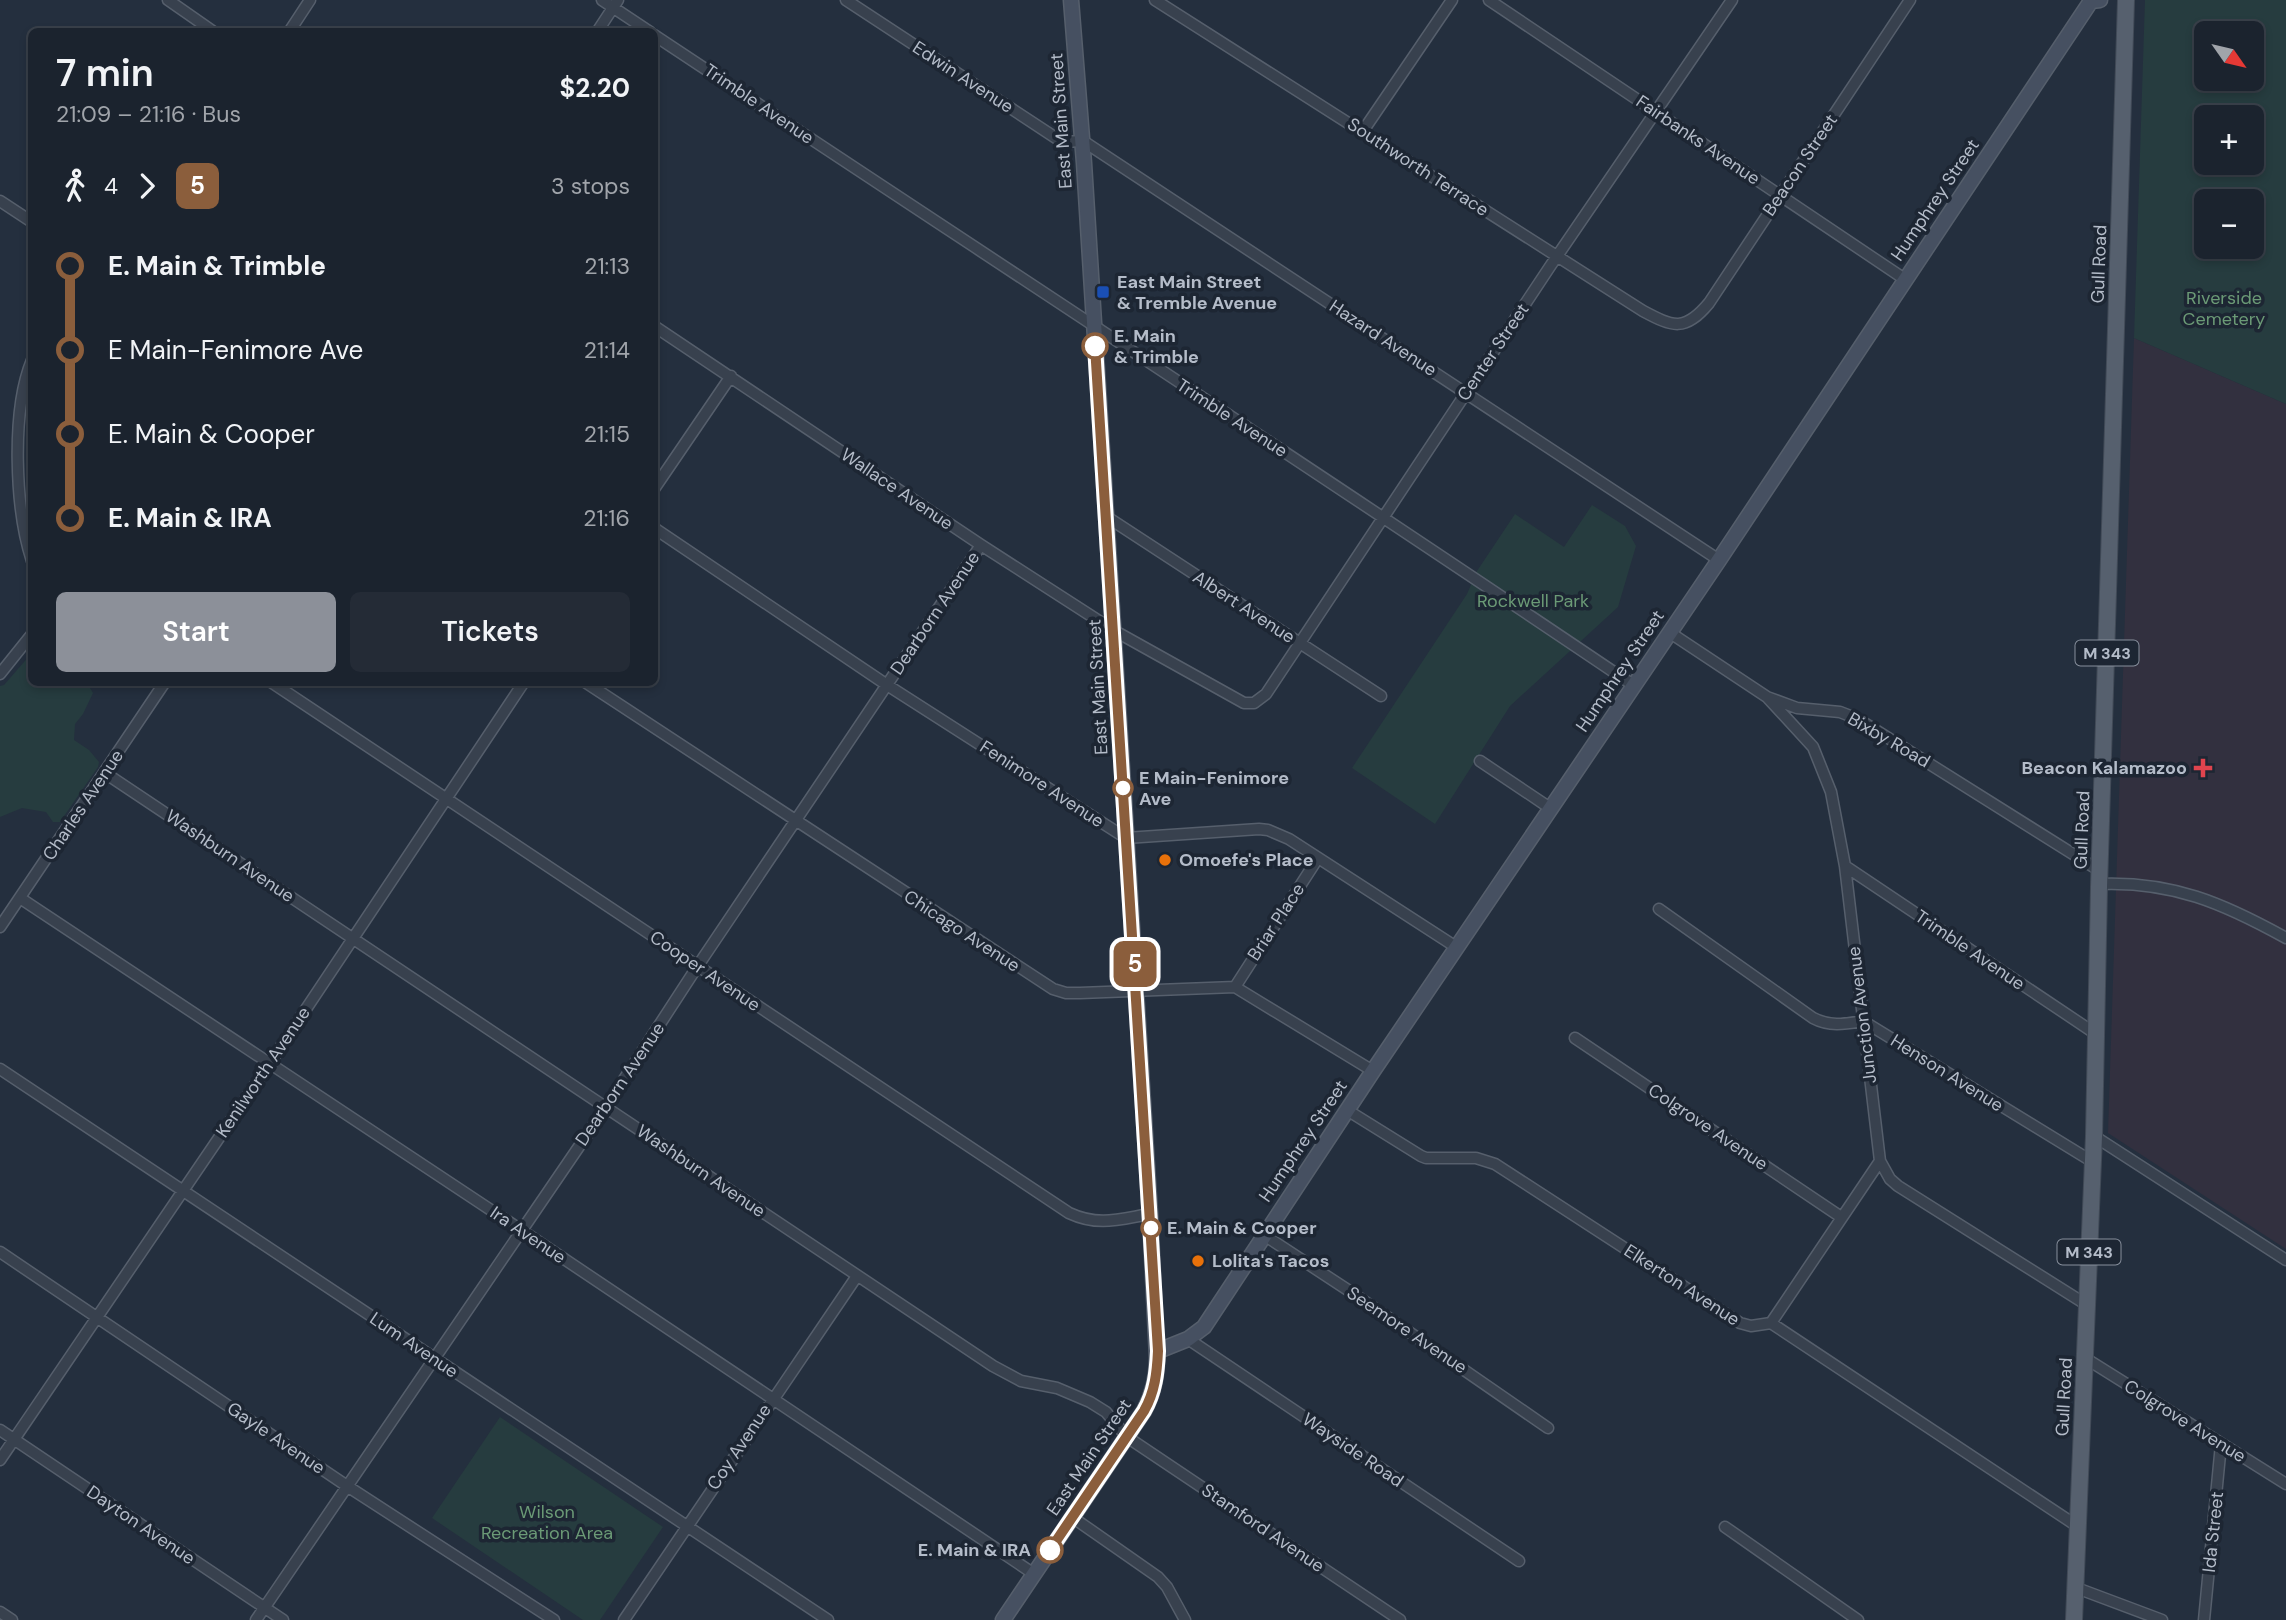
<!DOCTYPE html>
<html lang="en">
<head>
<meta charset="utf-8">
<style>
	body { margin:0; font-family:"DM Sans",sans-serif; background:#242b36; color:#f1f3f6; height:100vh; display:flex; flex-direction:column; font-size:26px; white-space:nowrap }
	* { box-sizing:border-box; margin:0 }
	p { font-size:23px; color:#a0a4aa }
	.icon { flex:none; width:38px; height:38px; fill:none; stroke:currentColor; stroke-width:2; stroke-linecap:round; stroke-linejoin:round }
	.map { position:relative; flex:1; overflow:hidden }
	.side { position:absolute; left:28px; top:28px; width:630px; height:658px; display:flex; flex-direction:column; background:#1b232e; border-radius:10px; box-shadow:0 4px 10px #0003,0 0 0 2px #39404a }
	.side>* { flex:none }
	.badge { padding:0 14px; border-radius:10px; font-size:24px; line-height:46px }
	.needle { width:46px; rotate:124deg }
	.tools { position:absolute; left:2194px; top:21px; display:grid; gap:14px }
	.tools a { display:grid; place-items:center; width:70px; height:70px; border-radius:10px; background:#1b232e; box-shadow:0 4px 10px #0003,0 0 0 2px #39404a; font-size:35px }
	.map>.badge { position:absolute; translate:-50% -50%; box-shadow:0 0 0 4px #fff }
	.legs { display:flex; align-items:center; gap:10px; height:77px; padding:0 28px; font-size:23px }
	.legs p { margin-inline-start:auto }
	.head { display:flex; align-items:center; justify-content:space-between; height:119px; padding:0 28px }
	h1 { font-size:38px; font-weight:600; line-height:52px }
	.action { display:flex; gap:14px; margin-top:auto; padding:14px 28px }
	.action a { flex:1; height:80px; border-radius:10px; background:#8c9099; color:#fff; font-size:28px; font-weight:600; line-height:80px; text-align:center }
	.action a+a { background:#242b36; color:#f1f3f6 }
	ul { padding:0 28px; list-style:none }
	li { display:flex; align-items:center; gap:24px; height:84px; font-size:26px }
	li i { display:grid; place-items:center; width:10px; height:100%; margin:0 9px; background:currentColor }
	li i::after { content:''; width:18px; height:18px; margin:-9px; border:5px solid; border-radius:50%; background:#1b232e }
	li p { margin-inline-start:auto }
	li:first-child i { background:linear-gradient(#0000 50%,currentColor 0) }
	li:last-child i { background:linear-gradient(currentColor 50%,#0000 0) }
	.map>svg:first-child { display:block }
	.medical { fill:#32303f }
	.green { fill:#263c3f; fill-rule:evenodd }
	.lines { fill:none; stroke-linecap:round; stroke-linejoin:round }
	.street-casing { stroke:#565f6c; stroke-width:13 }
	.secondary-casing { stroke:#565f6c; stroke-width:17 }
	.primary-casing { stroke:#414a57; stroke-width:18 }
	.street { stroke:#38414e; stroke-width:10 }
	.secondary { stroke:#465061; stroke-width:14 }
	.primary { stroke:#56606e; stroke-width:16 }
	.line-1-casing { stroke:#fff; stroke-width:16 }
	.line-1 { stroke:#8b5e3c; stroke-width:10 }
	.transit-dot { fill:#1a4fb4; stroke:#1d2633; stroke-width:2.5 }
	.stop-1-dot { fill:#fff; stroke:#8b5e3c; stroke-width:3.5 }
	.health-dot { fill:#e0444e; stroke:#1d2633; stroke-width:2.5 }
	.food-dot { fill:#e8710a; stroke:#1d2633; stroke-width:2.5 }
	.labels { text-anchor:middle; stroke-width:7; stroke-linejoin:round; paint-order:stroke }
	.shield { fill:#1d2633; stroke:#878f9c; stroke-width:2 }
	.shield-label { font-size:16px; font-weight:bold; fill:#b4bcc9 }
	.street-label { font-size:18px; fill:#b4bcc9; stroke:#1d2633 }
	.poi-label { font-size:18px; font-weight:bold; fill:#b4bcc9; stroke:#1d2633; text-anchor:start }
	.park-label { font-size:18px; fill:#6b9a76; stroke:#1d2633 }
	.stop-label { font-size:18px; font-weight:bold; fill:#b4bcc9; stroke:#1d2633; text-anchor:start }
</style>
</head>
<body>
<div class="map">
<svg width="2286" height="1620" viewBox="0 0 2286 1620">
	<rect width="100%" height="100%" fill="#242f3e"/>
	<path class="medical" d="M2134,338L2286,404V1249L2108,1133Z"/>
	<path class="green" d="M2145,0H2286V404L2134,338ZM2207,33H2252V79H2207ZM2207,117H2252V163H2207ZM2207,201H2252V247H2207Z
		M1592,505L1625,526L1636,546L1618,607L1510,706L1435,824L1352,768L1467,594L1477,571L1515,514L1564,547Z
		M31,654L32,682L87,683L93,693L83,714L75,724L74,740L89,750L99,762L98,767L60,822H53L46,812L22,808L0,817V686L4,685Z
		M500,1417L663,1527L600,1620H583L432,1518Z"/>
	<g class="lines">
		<g class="street-casing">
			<path id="street" d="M168,0L214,32
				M602,0L650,32
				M846,0L1062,142L1083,141L1719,560
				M1155,0L1643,311C1673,327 1685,332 1709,303L1910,0
				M1489,0L1906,280
				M289,32L310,0
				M597,32L618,0
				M654,35C981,252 1309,466 1633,685
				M1363,131L1452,0
				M0,201L32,222
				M654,326L981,545L1113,630L1244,703H1254L1266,694L1551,265L1732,0
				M32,360C11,411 15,509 32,561
				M654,489L731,376
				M1107,517L1381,696
				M654,528L887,685L1126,838L1259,829L1268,830L1289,839L1456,947
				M1669,632L1767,697L1797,708L1840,712L1858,719L2100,871
				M0,674L32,634
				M271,682L1069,1213C1099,1227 1120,1219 1150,1214
				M585,682L1053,989L1066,993H1080L1235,987L1373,1071
				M1767,697L1813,747L1831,792L1845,866L1880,1161L1771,1323
				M1480,761L1550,808
				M105,773L993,1366L1021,1381L1057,1388L1090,1402L1106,1412L1127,1437L1400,1620
				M1845,866L2096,1034
				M2099,884C2172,881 2223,903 2286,938
				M20,898L521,1230L1034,1574
				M1659,909L1813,1018C1830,1027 1845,1024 1863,1021L2093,1162
				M0,927L165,682
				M1235,987L1318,858
				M1575,1038L1841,1217
				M0,1069L828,1620
				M1347,1110L1421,1156L1426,1158H1476L1495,1164L1740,1323L1751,1326L1771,1323L2077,1526
				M2094,1136L2286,1260
				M1880,1161L1890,1179L1898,1186L2087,1305
				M1264,1235L1357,1296L1548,1428
				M0,1252L347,1486L554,1620
				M1188,1339L1519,1561
				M2085,1358L2286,1484
				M0,1430L283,1620
				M0,1460L278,1051L524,682
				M1072,1517L1158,1577L1167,1587L1185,1620
				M1725,1527L1858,1620
				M2074,1587L2162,1620
				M0,1612L12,1620
				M256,1620L606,1107L697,967L981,545
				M624,1620L857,1276
				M2204,1620L2221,1444"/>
		</g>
		<g class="secondary-casing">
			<path id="secondary" d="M1158,1351L1188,1339L1204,1327L1373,1071L1719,560L2091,1L2100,0
				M1003,1620L1144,1411C1153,1394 1157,1377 1157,1358L1150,1214L1084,163L1071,0"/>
		</g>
		<g class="primary-casing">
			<path id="primary" d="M2074,1620L2094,1136L2099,887L2126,0"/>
		</g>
		<use href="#street" class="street"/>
		<use href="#secondary" class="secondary"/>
		<use href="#primary" class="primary"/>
	</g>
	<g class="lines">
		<g class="line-1-casing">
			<path id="line-1" d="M1050,1550L1144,1411C1155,1392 1157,1372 1158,1351L1095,346"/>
		</g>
		<use href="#line-1" class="line-1"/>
	</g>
	<rect class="transit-dot" x="1096" y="285" width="14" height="14" rx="3.5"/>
	<g class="stop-1-dot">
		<circle cx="1095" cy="346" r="12"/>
		<circle cx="1123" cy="788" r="9"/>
		<circle cx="1151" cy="1228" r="9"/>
		<circle cx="1050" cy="1550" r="12"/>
	</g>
	<path class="health-dot" d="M2199.5 757.5h7v7h7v7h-7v7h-7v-7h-7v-7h7z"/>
	<g class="food-dot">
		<circle cx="1165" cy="860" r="7"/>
		<circle cx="1198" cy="1261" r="7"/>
	</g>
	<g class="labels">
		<g class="shield">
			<rect x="2075.5" y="640.5" width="63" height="25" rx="5"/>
			<rect x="2057.5" y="1239.5" width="63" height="25" rx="5"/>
		</g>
		<g class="shield-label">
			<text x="2107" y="659">M 343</text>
			<text x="2089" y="1258">M 343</text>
		</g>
		<g class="street-label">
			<text transform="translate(963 77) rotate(33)" y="6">Edwin Avenue</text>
			<text transform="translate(759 104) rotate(34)" y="6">Trimble Avenue</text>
			<text transform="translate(1061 121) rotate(-94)" y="6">East Main Street</text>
			<text transform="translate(1698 140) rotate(34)" y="6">Fairbanks Avenue</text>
			<text transform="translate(1800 165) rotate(-56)" y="6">Beacon Street</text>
			<text transform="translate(1418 167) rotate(33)" y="6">Southworth Terrace</text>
			<text transform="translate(1935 200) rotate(-56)" y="6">Humphrey Street</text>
			<text transform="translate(2099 264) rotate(-88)" y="6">Gull Road</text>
			<text transform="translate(1383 338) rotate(33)" y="6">Hazard Avenue</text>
			<text transform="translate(1493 352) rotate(-56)" y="6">Center Street</text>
			<text transform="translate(1232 418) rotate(33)" y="6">Trimble Avenue</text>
			<text transform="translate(897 489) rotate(34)" y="6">Wallace Avenue</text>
			<text transform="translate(1244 607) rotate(33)" y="6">Albert Avenue</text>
			<text transform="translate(935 613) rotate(-56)" y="6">Dearborn Avenue</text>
			<text transform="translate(1620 671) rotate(-56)" y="6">Humphrey Street</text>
			<text transform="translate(1098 687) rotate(-93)" y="6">East Main Street</text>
			<text transform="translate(1889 740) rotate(30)" y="6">Bixby Road</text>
			<text transform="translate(1042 784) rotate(33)" y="6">Fenimore Avenue</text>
			<text transform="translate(83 805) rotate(-56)" y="6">Charles Avenue</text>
			<text transform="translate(2082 830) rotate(-88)" y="6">Gull Road</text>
			<text transform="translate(230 856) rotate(34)" y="6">Washburn Avenue</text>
			<text transform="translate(1276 922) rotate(-57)" y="6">Briar Place</text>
			<text transform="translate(962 931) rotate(33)" y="6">Chicago Avenue</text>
			<text transform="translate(1970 950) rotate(34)" y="6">Trimble Avenue</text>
			<text transform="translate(705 971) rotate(34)" y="6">Cooper Avenue</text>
			<text transform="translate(1862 1015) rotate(-97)" y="6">Junction Avenue</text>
			<text transform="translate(263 1072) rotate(-56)" y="6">Kenilworth Avenue</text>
			<text transform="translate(1947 1073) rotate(32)" y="6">Henson Avenue</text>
			<text transform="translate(620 1084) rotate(-56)" y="6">Dearborn Avenue</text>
			<text transform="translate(1708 1127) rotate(34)" y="6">Colgrove Avenue</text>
			<text transform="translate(1303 1141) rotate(-56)" y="6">Humphrey Street</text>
			<text transform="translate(701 1171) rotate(34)" y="6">Washburn Avenue</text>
			<text transform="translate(528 1235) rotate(34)" y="6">Ira Avenue</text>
			<text transform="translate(1682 1285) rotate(33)" y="6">Elkerton Avenue</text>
			<text transform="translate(1407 1330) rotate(34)" y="6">Seemore Avenue</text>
			<text transform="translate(414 1345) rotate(34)" y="6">Lum Avenue</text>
			<text transform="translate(2064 1397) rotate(-87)" y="6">Gull Road</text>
			<text transform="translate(2185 1421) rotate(32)" y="6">Colgrove Avenue</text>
			<text transform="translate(276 1438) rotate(34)" y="6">Gayle Avenue</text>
			<text transform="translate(739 1447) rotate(-56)" y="6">Coy Avenue</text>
			<text transform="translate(1353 1450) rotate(34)" y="6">Wayside Road</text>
			<text transform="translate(1089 1457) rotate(-56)" y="6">East Main Street</text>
			<text transform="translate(141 1525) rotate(34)" y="6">Dayton Avenue</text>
			<text transform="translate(1263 1528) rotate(34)" y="6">Stamford Avenue</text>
			<text transform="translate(2213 1532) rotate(-84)" y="6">Ida Street</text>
		</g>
		<g class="poi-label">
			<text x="1117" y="288">East Main Street<tspan x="1117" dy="21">&amp; Tremble Avenue</tspan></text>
			<text x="2187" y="774" text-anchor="end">Beacon Kalamazoo</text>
			<text x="1179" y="866">Omoefe's Place</text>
			<text x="1212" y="1267">Lolita's Tacos</text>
		</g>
		<g class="park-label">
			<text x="2224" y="304">Riverside<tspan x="2224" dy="21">Cemetery</tspan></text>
			<text x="1533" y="607">Rockwell Park</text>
			<text x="547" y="1518">Wilson<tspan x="547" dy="21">Recreation Area</tspan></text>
		</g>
		<g class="stop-label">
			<text x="1114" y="342">E. Main<tspan x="1114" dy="21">&amp; Trimble</tspan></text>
			<text x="1139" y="784">E Main-Fenimore<tspan x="1139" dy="21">Ave</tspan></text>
			<text x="1167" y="1234">E. Main &amp; Cooper</text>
			<text x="1031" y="1556" text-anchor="end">E. Main &amp; IRA</text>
		</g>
	</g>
</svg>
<div class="tools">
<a><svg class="needle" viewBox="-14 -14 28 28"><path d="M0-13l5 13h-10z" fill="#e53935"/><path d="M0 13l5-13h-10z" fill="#a0a4aa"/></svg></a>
<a>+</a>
<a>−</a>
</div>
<b class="badge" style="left:1135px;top:964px;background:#8b5e3c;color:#fff">5</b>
<section class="side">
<div class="head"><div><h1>7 min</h1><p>21:09 – 21:16 · Bus</p></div><b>$2.20</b></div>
<div class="legs"><svg class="icon" aria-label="walk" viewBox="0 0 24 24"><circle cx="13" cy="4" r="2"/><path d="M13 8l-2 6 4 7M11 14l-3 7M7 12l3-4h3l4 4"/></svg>4<svg class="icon" aria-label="forward" viewBox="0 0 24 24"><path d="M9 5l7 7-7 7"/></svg><b class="badge" style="background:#8b5e3c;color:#fff">5</b><p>3 stops</p></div>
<ul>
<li><i style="color:#8b5e3c"></i><b>E. Main &amp; Trimble</b><p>21:13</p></li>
<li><i style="color:#8b5e3c"></i><span>E Main-Fenimore Ave</span><p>21:14</p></li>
<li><i style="color:#8b5e3c"></i><span>E. Main &amp; Cooper</span><p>21:15</p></li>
<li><i style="color:#8b5e3c"></i><b>E. Main &amp; IRA</b><p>21:16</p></li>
</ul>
<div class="action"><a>Start</a><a>Tickets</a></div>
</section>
</div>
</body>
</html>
